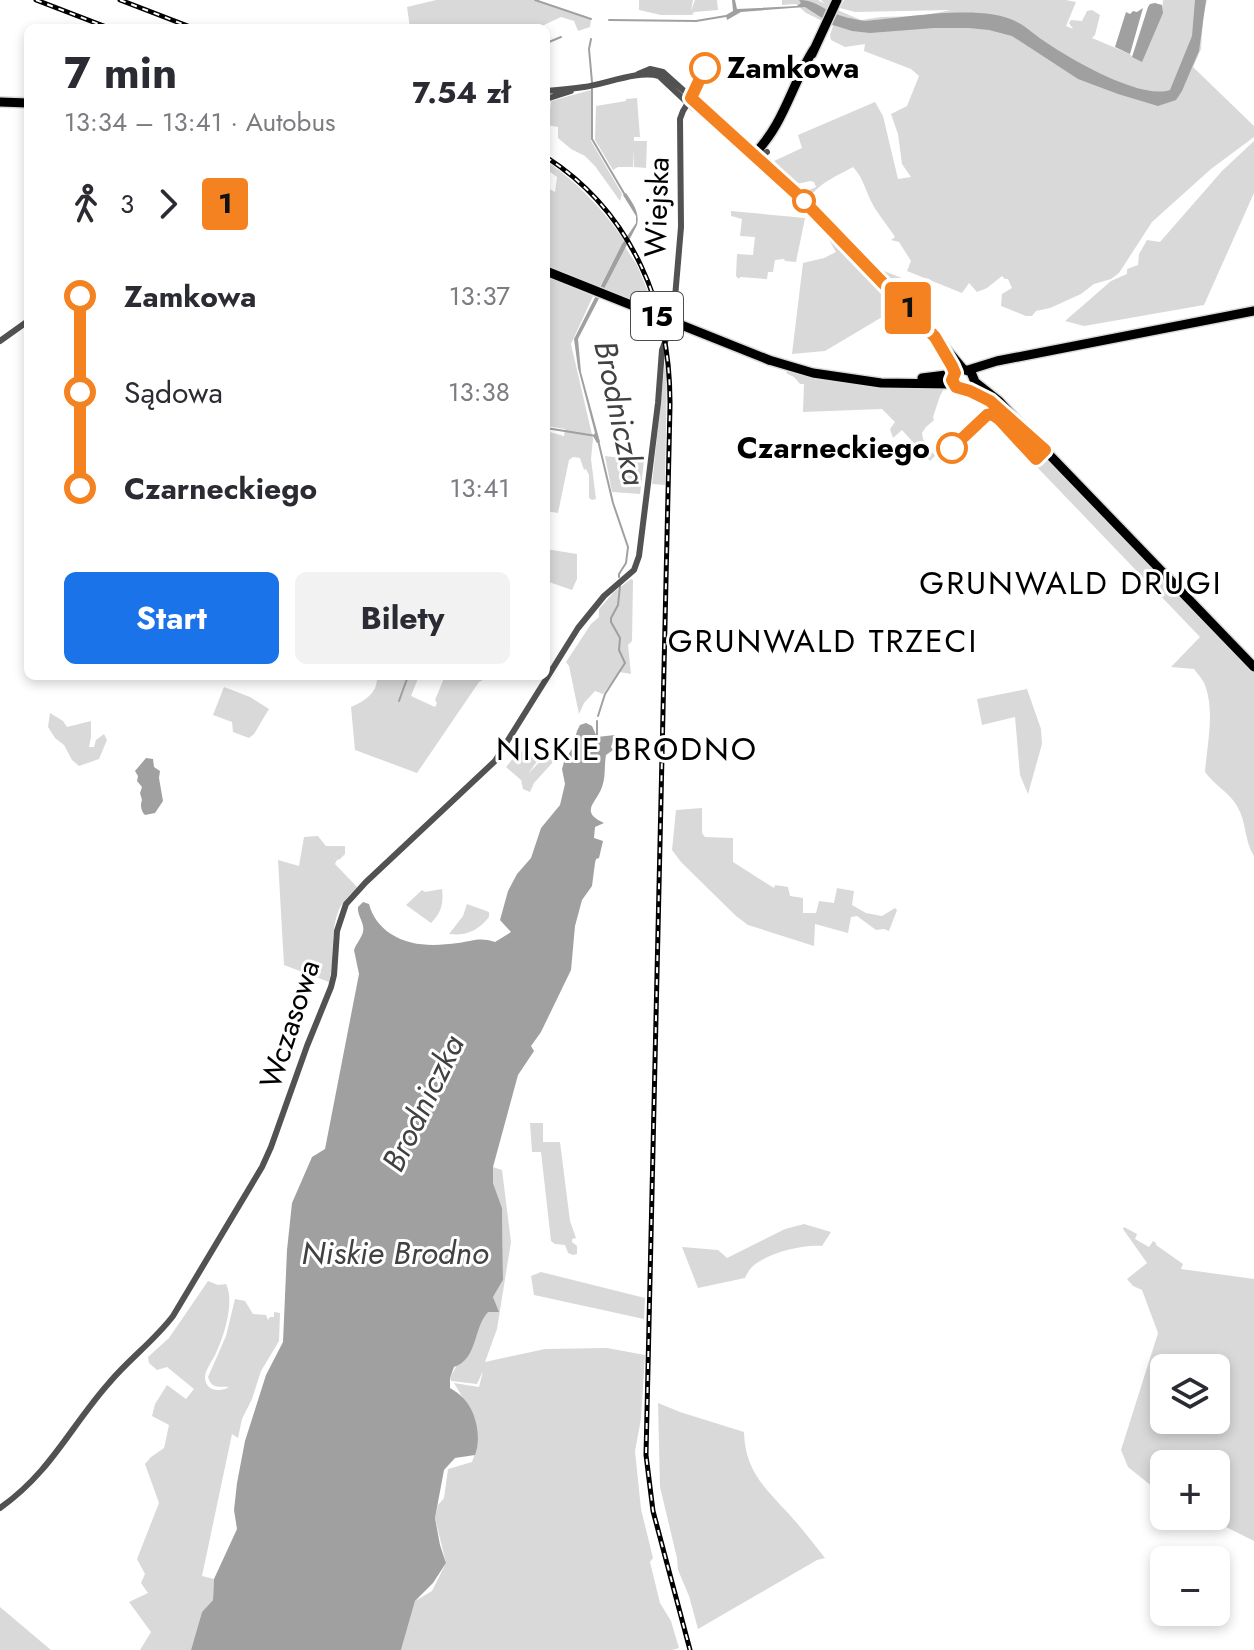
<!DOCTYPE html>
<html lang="pl">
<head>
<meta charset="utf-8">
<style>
	body { margin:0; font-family:Jost,sans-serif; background:#f2f2f3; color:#2b2b33; height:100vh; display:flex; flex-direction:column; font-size:30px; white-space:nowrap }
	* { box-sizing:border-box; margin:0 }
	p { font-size:26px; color:#7c7c81 }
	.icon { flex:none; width:44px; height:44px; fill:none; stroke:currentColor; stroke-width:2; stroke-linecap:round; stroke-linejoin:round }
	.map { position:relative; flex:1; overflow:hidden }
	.drawer { position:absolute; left:24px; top:24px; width:526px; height:656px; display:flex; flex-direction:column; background:#fff; border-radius:12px; box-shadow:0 4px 12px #0003 }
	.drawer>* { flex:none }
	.badge { padding:0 16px; border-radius:6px; font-size:28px; line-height:52px }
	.controls { position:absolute; left:1150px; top:1354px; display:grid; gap:16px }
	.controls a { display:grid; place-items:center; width:80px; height:80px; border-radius:12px; background:#fff; box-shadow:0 4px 12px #0003; font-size:40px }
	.map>.badge { position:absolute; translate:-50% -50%; box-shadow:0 0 0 4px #fff }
	.legs { display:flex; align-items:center; gap:12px; height:88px; padding:0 40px; font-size:26px }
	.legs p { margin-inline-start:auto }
	.summary { display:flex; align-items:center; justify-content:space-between; height:136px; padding:0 40px }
	h1 { font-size:44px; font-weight:700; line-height:60px }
	.action { display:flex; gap:16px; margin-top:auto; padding:16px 40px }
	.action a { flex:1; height:92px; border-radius:12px; background:#1a73e8; color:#fff; font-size:32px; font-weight:700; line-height:92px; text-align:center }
	.action a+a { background:#f2f2f3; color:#2b2b33 }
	ul { padding:0 40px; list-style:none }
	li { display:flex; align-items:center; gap:28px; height:96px; font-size:30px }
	li i { display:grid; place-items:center; width:12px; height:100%; margin:0 10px; background:currentColor }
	li i::after { content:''; width:20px; height:20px; margin:-10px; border:6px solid; border-radius:50%; background:#fff }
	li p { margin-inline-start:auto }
	li:first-child i { background:linear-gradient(#0000 50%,currentColor 0) }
	li:last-child i { background:linear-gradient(currentColor 50%,#0000 0) }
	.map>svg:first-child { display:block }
	.green { fill:#d9d9d9; fill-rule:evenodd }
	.water { fill:#a0a0a0 }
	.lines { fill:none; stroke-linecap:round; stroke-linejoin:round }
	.stream { stroke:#a0a0a0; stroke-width:2 }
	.major-casing { stroke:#dbdbdb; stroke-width:12 }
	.minor { stroke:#525252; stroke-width:6 }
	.major { stroke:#000; stroke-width:9 }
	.rail-casing { stroke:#000; stroke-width:5 }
	.rail { stroke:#fff; stroke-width:2; stroke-dasharray:6; stroke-linecap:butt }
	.major-bridge-casing { stroke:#dbdbdb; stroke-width:12; stroke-linecap:butt }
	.major-bridge { stroke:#000; stroke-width:9 }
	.line-1-casing { stroke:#fff; stroke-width:18 }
	.line-1 { stroke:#f58220; stroke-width:12 }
	.stop-1-dot { fill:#fff; stroke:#f58220; stroke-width:4 }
	.labels { text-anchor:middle; stroke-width:6; stroke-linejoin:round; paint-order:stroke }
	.shield { fill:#fff; stroke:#4c4c4c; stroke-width:2 }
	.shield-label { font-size:28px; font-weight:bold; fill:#000 }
	.stop-label { font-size:30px; font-weight:bold; fill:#000; stroke:#fff; text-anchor:start }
	.street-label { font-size:30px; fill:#000; stroke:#fff }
	.water-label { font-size:32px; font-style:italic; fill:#414141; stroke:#fff }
	.neighbourhood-label { font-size:32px; letter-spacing:2px; fill:#000; stroke:#fff }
</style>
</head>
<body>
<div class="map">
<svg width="1254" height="1650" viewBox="0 0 1254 1650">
	<rect width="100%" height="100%" fill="#fff"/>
	<path class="green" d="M436,0H533L591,20L590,27L578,31L574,21L561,17L544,25V28H410L407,7Z
		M639,0H693L691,11L695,0H717L718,10L694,12L692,15H661L639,10Z
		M782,0H818L825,4L821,0H831L828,6L861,20L881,17L920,16L951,10L855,12L840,8L844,0H1066L1076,2L1066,26L1073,29L1069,23L1071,20L1082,21L1087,11L1092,10L1100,15L1095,35L1092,38L1130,54L1132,57L1162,13L1163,0H1207L1203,18L1201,49L1193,67L1254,126V137L1211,169L1152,222L1119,273L1111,279L1094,284L1081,294L1050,308L1036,311L1032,316H1026L1001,306L1002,294L1012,288L1008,279H1005L1002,276L987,288L977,292L969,283L962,293L907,271L911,261L899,242L891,240L895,237C888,226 877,213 872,203C865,190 864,179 853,167C837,176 823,181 811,195L807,191L816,187L814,182L810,181L797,184L774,161L802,148L798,135L875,102L883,116L898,179L911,177L902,164L898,134L891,114L907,106L919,76L911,69L864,51L865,44L845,47L831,40L830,35L833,26L806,13L796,4L782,5Z
		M591,90V141L622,194L620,201L595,166L585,156L571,149L558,138V127L546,125V112L550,111L551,101Z
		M637,98L640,137H634V141H647L646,168L634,167V149L633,167H618L613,170L595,140L596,106L626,101V99Z
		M1254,141V193L1204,305L1084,326L1065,321L1111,281L1127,274V269L1138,265L1139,254L1147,240L1160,242L1222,171Z
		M546,161C577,182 602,208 624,240L600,287L546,265V229H548L546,225V187L555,192L557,177L546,169Z
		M731,211L805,218L796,262L785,261L784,259L775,260L773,272H768L767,279L740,277L739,279L736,276L737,254L753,255L755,237L740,236L742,219L731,216Z
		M832,239L897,304L894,310L825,351L792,354L803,263L824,258L836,252L829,240Z
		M625,247L637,265L654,306L653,308L603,288Z
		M874,267L929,289L922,316Z
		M546,276L593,296L571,344L593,439L591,459L596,499L592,500L589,498V475L586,469L584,470L580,458L573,457L569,460L558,513L546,511V431L564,436L565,429L546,426Z
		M665,361L667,376L665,485L652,484Z
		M788,370L945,387L940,396L933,417L934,420L926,427L922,433L923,439L935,456L930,461L902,430L893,438L890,429L895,422L882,409L803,412L804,384H800L794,377L786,373Z
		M605,456L644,461L640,494L612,492Z
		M1048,457L1254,673V856C1244,841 1247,822 1237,806C1229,792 1214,785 1205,772C1207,745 1215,712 1205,685C1203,680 1198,674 1194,669L1171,667L1200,637L1036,466L1043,458Z
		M546,549L577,554V579L572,590L549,582L546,587Z
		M631,579L633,580L632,641L628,645L631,674L619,672L603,694L595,691L584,703L579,714L569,666L566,662L591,624L599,617V609L614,592Z
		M377,676H419L411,696L435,707L437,703L435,700L445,676H490L479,682L417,773L355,750L351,707C365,701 378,693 377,676Z
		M224,687L250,697L269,709L254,734L249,738L233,732L232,722L213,715Z
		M1027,689L1041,729L1042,744L1028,794L1020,775L1015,717L982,725L977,699Z
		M50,713L63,721L67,727L91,721V737L89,747H94L96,740L104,734L107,740L99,759L79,766L72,760L64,745L55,738L48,727Z
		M524,748L538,760L528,774L544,757L554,761L534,783L530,792L523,789L521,780L506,767L520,750L523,753L522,750Z
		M702,808V833L705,837L733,838V862L774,888L775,885L788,887L790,896L803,898V913H816L819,901L834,903L837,888L854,891L852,905L866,913L882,916L895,908L897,910L889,931L884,929L876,930L857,916L851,917L848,933L815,924L814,946L748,925L736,916L681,862L672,850L676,810Z
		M318,836L326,846H345V854L340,859L337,860L335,864L357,887C350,895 341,903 338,912C330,934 335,960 329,982L284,965L278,860L299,866L304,837Z
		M442,889C444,903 441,913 431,923L406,905L422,890L425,892Z
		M467,904L489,912V917C478,931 466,936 449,934L463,916Z
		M530,1123H543V1142H560L570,1221L576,1238L572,1239V1242L577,1246V1254L573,1255L568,1253L565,1245L555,1244L551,1241L541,1152H532Z
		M493,1167L502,1170L511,1242L497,1329L485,1362L545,1349L607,1348L645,1355L641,1419L635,1451L641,1509L653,1558L650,1562L660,1603L671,1621L679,1648L672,1650H401L415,1601L432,1591L446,1563L435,1518L438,1505L444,1498L448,1469L472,1462C484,1433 469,1408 454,1383L479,1387L483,1371L477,1384L451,1381L450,1378L481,1320L488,1311L498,1312L493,1297L503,1280L502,1208L493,1183Z
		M804,1224L831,1232L822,1246C804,1244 766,1253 752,1267C749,1270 747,1274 745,1278L698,1288L682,1247L718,1250L727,1258L785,1229Z
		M1124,1227L1137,1234L1135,1239L1149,1247L1153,1241L1156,1243V1245L1183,1264L1181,1269L1254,1279V1541L1204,1516H1216V1464H1164V1496L1128,1467L1121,1450L1158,1333L1142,1290L1133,1286L1127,1279L1147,1263L1123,1229ZM1164,1368H1216V1420H1164Z
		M541,1272L645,1298L644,1319L534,1295L531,1276Z
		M208,1281L218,1285L226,1284C235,1302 224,1336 216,1353C213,1360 205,1370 205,1377C205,1392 221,1392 229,1387C219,1386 212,1390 208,1377L226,1336L235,1299L245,1301L253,1314L266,1315L268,1320L270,1317H274V1312L280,1313L279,1341L261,1371L252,1399L242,1419L238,1438L232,1434L202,1576L214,1579L213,1600L202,1612L191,1650H140L151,1632L129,1602L148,1593L141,1583L145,1574L137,1559L159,1503L145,1464L151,1457L164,1448L169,1425L152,1416L155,1404L167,1385L186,1399L194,1389L167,1367L157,1370L149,1363L148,1357L169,1338Z
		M658,1403L680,1412L744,1432C745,1470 764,1487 788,1513C801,1527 813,1543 825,1558L817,1560L698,1629L689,1596L678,1570L677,1558L660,1487Z
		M0,1607L51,1650H0Z"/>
	<path class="water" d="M732,0H735L737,9L797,6L801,3L799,0C813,0 819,6 831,12C842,17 853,19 865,21C904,18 982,3 1017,22C1027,27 1037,37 1047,43C1072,60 1141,100 1170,90L1192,36L1195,0H1206L1199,51L1182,91L1176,100L1158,106L1118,94L1078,79L1012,36L989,30L969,28H934L870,33L852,31L833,25L805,7L741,12L727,20L726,15L733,11Z
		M1155,3L1162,5L1163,13L1142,62L1132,57L1148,7L1150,4Z
		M1143,8L1130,54L1115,47L1126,12L1130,14L1133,11L1137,12Z
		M626,193C633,204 640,212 637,225L578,339L581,372L600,442L597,443L593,436L595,433L578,368L574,339L622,244L636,223V216L623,195Z
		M586,723L592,726L597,737L615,735L611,747L613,750L606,755C604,766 606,776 602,787C596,804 579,811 604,823L595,827L594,838L603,841L599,858L596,859L595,863L592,886L582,900L575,926L571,970L541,1032L531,1046L534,1051L518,1075L493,1167V1183L502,1208L503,1280L493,1297L499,1312H488C473,1328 478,1359 454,1367L450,1378V1388C453,1390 457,1392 460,1395C476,1408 482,1437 475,1455L455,1458L444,1470L435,1518L440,1545L446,1563L433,1583L415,1601L401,1650H191L202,1612L213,1600L214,1579L237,1529L234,1510L237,1483L245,1441L266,1375L283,1342L287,1250L292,1203L312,1157L325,1149L359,974L354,950C356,944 362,937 363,932C365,923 357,916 358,907L363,902L369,904C372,916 380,927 391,934C411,947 435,946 458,943C474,941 479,937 495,942L511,932L500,920L508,891L517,874L531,858L541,828L560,805L565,784L562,769L564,762L573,747L577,731L580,725Z
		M146,758L153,759L154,767L160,771L159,778L163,801L155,813L145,815C141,811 140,805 142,800L140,793L142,787L137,781L138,776L135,771Z"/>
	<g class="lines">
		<path class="stream" d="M535,0L591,19
			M609,20L696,21L726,16
			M591,39L589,49L592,82
			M549,42L561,37
			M546,43H547
			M592,89V139L625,195
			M546,428L596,436
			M598,440L613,503L628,547L626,563L619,574V577
			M399,701L408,676
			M598,716L605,694L625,663L619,650L620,638L611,622V618L618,605L620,586
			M597,738V721"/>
		<g class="major-casing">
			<path id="major" d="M814,49C792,83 784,125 754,154L811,207L943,345L963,369L971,372L975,382L999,401L1039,444L1254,667
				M812,54L837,0
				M0,102L28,103
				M769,360L813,373L881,383L951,384L960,390L975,393L992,402
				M968,370L997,361L1254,311
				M922,378L954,374"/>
		</g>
		<path class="minor" d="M638,74L650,69L663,72L712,116
			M546,91C559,90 571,89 584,87C606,84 638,70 659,76L693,108L728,132
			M546,99L571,91
			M725,130L754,154L761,155L767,152
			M0,341L28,321
			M0,1508C51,1472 70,1427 109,1383C129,1359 154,1341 173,1316L262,1167L271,1147L307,1046L331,987L334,975L337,931L346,904L366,882L495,761L578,628L604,596L634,570L639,556L658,403L662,350L673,321L681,227L680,119L683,111L691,98"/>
		<use href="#major" class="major"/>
		<g class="rail-casing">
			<path id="rail" d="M36,0L109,28
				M120,0L193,28
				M546,157C632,212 671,307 670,406L646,1455L653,1511L690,1650"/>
		</g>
		<use href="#rail" class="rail"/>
		<g class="major-bridge-casing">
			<path id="major-bridge" d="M546,271L769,360"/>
		</g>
		<use href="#major-bridge" class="major-bridge"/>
	</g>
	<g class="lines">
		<g class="line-1-casing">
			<path id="line-1" d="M705,68L691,98L799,196L935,337L952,366L955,373L952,380L956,387L970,391L990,401L1045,450L1036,459L999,419L992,414L987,415L952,448"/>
		</g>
		<use href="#line-1" class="line-1"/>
	</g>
	<g class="stop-1-dot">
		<circle cx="705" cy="68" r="14"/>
		<circle cx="804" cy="201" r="10"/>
		<circle cx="952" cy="448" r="14"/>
	</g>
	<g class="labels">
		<rect class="shield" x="631" y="292" width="52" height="48" rx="6"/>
		<g class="shield-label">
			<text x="657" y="326">15</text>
		</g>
		<g class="stop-label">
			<text x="727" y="78">Zamkowa</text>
			<text x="930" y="458" text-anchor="end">Czarneckiego</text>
		</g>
		<g class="street-label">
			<text transform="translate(657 207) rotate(-88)" y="10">Wiejska</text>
			<text transform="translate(290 1024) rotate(-72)" y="10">Wczasowa</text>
		</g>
		<g class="water-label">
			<text transform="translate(620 413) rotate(78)" y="11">Brodniczka</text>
			<text transform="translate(423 1103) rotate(-64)" y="11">Brodniczka</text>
			<text x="395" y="1264">Niskie Brodno</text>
		</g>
		<g class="neighbourhood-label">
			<text x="1071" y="594">GRUNWALD DRUGI</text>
			<text x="823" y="652">GRUNWALD TRZECI</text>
			<text x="627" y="760">NISKIE BRODNO</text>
		</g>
	</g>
</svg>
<div class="controls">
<a><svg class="icon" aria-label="layers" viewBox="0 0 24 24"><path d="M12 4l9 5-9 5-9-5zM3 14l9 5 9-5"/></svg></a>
<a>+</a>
<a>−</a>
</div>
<b class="badge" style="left:908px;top:308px;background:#f58220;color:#111">1</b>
<section class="drawer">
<div class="summary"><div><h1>7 min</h1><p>13:34 – 13:41 · Autobus</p></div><b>7.54 zł</b></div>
<div class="legs"><svg class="icon" aria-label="walk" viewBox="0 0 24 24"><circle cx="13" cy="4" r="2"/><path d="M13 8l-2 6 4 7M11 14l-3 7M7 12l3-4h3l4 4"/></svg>3<svg class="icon" aria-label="forward" viewBox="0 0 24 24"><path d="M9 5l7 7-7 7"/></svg><b class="badge" style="background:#f58220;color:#111">1</b></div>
<ul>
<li><i style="color:#f58220"></i><b>Zamkowa</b><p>13:37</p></li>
<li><i style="color:#f58220"></i><span>Sądowa</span><p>13:38</p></li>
<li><i style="color:#f58220"></i><b>Czarneckiego</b><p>13:41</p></li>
</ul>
<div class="action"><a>Start</a><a>Bilety</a></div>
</section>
</div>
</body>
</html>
